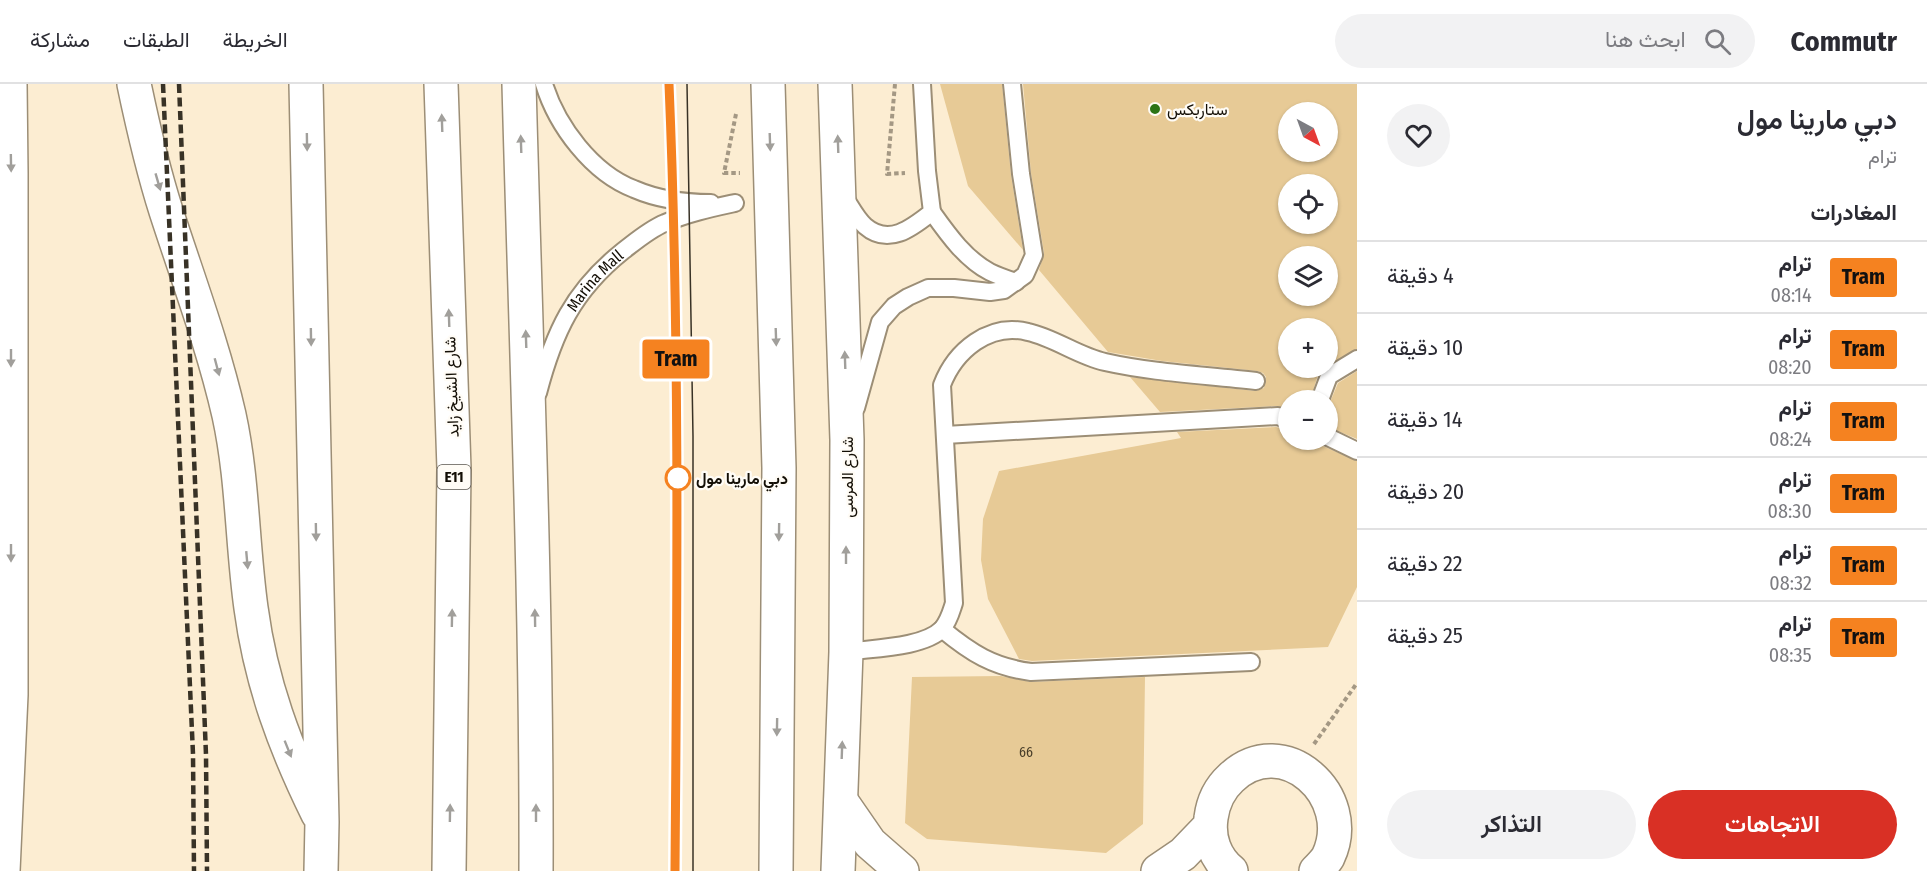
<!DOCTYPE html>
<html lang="ar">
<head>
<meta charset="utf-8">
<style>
	body { margin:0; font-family:"Fira Sans Condensed",Vazirmatn,sans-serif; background:#f2f2f3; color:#2b2b33; direction:rtl; height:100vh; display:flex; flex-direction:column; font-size:22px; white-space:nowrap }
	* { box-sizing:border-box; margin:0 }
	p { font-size:20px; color:#7c7c81 }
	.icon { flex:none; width:33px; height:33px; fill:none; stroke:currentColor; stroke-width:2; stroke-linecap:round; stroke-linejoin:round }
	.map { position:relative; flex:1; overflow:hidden; direction:ltr }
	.panel { display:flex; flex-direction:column; background:#fff; width:570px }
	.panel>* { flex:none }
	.badge { padding:0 12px; border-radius:4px; font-size:21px; line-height:39px }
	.needle { width:39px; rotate:139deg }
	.buttons { position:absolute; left:1278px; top:18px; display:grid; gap:12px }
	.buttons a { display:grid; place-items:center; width:60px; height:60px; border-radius:50%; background:#fff; box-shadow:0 2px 4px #0004; font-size:30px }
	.map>.badge { position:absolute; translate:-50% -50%; box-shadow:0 0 0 3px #fff }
	h2 { padding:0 30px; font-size:22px; line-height:54px }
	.round { display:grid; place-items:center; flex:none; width:63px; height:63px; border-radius:32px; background:#f2f2f3 }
	.headline { display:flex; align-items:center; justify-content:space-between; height:102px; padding:0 30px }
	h1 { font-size:28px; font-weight:600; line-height:45px }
	.button { display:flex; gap:12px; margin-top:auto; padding:12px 30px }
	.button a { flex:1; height:69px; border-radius:36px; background:#d93025; color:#fff; font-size:24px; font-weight:600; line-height:69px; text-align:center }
	.button a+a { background:#f2f2f3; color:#2b2b33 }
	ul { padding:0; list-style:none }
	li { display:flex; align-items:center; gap:18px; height:72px; padding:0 30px; border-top:2px solid #e1e1e2 }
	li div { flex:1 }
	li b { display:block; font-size:22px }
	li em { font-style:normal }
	li .badge { min-width:66px; font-weight:700; text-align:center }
	header { display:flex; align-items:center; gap:36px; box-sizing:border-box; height:84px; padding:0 30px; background:#fff; border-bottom:2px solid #e1e1e2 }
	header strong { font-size:28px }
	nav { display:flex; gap:33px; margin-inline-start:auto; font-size:21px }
	.search { width:420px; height:54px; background:#f2f2f3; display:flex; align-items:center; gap:15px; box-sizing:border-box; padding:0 21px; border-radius:33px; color:#7c7c81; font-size:22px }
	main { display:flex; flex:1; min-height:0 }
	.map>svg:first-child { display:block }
	.building { fill:#e7ca96; fill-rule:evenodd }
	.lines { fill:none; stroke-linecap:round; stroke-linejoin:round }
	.service-casing { stroke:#9c8e76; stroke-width:20 }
	.minor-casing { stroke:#9c8e76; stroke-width:36 }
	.secondary-casing { stroke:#9c8e76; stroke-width:36 }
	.motorway-casing { stroke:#9c8e76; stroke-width:36 }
	.path { stroke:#a49884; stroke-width:4; stroke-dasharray:4.5 3; stroke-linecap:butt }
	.service { stroke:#fff; stroke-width:16 }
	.minor { stroke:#fff; stroke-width:33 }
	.secondary { stroke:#fff; stroke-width:33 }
	.motorway { stroke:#fff; stroke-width:33 }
	.tram { stroke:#383226; stroke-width:1.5 }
	.rail { stroke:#383226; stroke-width:4.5; stroke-dasharray:9 4.5; stroke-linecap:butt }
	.oneway { fill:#a19f9b }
	.line-casing { stroke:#fff; stroke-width:14 }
	.line { stroke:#f58220; stroke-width:9 }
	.poi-dot { fill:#2c7416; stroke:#fffcf6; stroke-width:2 }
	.stop-dot { fill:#fff; stroke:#f58220; stroke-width:3 }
	.labels { text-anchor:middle; stroke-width:4.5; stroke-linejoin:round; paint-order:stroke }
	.number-label { font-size:14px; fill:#483d29 }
	.shield { fill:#fffcf6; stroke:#5a554d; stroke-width:1.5 }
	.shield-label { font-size:15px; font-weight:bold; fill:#130e05 }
	.poi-label { font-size:16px; fill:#130e05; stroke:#fffcf6; text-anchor:start }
	.street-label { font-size:16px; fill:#130e05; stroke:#fffcf6 }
	.stop-label { font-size:16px; font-weight:bold; fill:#130e05; stroke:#fffcf6; text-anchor:start }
</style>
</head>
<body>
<header>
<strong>Commutr</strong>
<div class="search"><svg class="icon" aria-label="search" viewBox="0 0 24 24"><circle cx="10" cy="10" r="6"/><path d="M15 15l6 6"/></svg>ابحث هنا</div>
<nav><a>الخريطة</a><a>الطبقات</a><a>مشاركة</a></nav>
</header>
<main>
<section class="panel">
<div class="headline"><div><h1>دبي مارينا مول</h1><p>ترام</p></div><a class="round"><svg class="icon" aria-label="heart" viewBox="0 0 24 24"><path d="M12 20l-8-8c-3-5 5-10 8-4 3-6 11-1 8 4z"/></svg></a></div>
<h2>المغادرات</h2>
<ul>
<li><span class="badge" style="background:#f58220;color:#111">Tram</span><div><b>ترام</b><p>08:14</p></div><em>4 دقيقة</em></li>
<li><span class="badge" style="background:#f58220;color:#111">Tram</span><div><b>ترام</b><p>08:20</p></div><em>10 دقيقة</em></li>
<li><span class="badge" style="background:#f58220;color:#111">Tram</span><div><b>ترام</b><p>08:24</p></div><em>14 دقيقة</em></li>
<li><span class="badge" style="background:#f58220;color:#111">Tram</span><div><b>ترام</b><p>08:30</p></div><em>20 دقيقة</em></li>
<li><span class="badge" style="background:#f58220;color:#111">Tram</span><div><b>ترام</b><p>08:32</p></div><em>22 دقيقة</em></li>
<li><span class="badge" style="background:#f58220;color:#111">Tram</span><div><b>ترام</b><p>08:35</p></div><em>25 دقيقة</em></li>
</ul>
<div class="button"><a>الاتجاهات</a><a>التذاكر</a></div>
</section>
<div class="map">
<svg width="1357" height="787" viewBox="0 0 1357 787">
	<rect width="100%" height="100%" fill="#fcedd2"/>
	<path class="building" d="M940,0H1002L1011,91L1023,166L968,102Z
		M1023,0H1357V265L1328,281V244H1288V284H1323L1319,288L1310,316H1288V325L1277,322L1160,328L1130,293L1255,307L1264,304L1266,293L1263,289L1257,287L1162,277L1108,268L1039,186L1044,169L1031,89ZM1288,28H1328V68H1288ZM1288,100H1328V140H1288ZM1288,172H1328V212H1288Z
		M1357,287V355L1328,343V323L1338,299Z
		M1276,343L1288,346V356H1318L1323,362L1357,377V503L1328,563L1032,577L1019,575L988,515L981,476L983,435L999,387L1181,354L1177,348Z
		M1001,592L1031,598L1145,593L1143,740L1106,769L927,755L905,739L912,593Z"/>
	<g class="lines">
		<g class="service-casing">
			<g id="service">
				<path d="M544,0C557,42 592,89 634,105C657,115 685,119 711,119"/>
				<path d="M843,111C850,121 856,134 865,142C889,163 913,143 932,128L927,87L922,0"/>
				<path d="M932,128C947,149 965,175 990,188C998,192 1007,195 1016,198"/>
				<path id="s1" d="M538,309C554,248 573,207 623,167C636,157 650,145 665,139C688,129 712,124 735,119"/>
				<path d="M1320,316L1329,292L1357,275"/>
				<path d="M856,324L880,238L894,222L908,213L928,204H954L990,208L1004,206L1025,191L1034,171L1021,90L1012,0"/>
				<path d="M945,351L1278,332L1288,336"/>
				<path d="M1328,353L1357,367"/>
				<path d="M942,545C971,569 993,583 1031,588L1251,578"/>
				<path d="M846,568C872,564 923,564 942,545C949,537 951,528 954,519L942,301C955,267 989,238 1028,248C1055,254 1078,272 1105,278C1154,289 1206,291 1256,297"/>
			</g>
		</g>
		<g class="minor-casing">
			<path id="minor" d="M841,717L870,759L902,787
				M1158,787L1183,770L1209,743
				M1231,787C1215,774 1208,754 1211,734C1213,718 1219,705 1231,694C1283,645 1357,712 1328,773C1325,778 1320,783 1316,787"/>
		</g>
		<g class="secondary-casing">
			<path id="secondary" d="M768,0L779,384L776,787
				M835,0L847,356L846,568L838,787
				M3,787L11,611V89L10,0"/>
		</g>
		<g class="motorway-casing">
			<path id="motorway" d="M134,0C143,43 153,86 166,127C188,195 213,261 229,331C243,395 242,460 251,524C261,599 285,663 318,730
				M306,0L322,738L321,787
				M441,0L454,385L449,787
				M519,0C526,262 537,525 536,787"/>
		</g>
		<path class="path" d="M895,0L887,90L905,89
			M736,30L724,89H740
			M1314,660L1357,599"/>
		<use href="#service" class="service"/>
		<use href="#minor" class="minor"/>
		<use href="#secondary" class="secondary"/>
		<use href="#motorway" class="motorway"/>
		<path class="tram" d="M669,0C680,262 677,525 675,787
			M687,0L693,352V787"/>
		<path class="rail" d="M163,0L193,670L194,787
			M179,0L206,671L207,787"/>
	</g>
	<defs><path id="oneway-solid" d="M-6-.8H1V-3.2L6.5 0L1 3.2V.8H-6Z" transform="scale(1.5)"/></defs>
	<g class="oneway">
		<use href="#oneway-solid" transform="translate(442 39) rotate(-92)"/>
		<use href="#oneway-solid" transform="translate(307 58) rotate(89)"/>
		<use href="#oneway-solid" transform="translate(770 58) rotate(88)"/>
		<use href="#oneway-solid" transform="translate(521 60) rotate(-92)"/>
		<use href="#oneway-solid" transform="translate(838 60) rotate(-92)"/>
		<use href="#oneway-solid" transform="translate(11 79) rotate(89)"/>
		<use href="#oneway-solid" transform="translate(158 98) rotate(74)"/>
		<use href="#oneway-solid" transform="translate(449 234) rotate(-92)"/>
		<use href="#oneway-solid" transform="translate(311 253) rotate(89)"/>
		<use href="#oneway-solid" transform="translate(776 253) rotate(88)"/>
		<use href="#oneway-solid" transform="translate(526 255) rotate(-92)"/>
		<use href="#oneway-solid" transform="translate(11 274) rotate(90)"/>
		<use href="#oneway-solid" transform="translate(845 276) rotate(-92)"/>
		<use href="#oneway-solid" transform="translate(217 283) rotate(75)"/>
		<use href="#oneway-solid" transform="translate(316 448) rotate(89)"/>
		<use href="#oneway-solid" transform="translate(779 448) rotate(91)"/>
		<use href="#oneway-solid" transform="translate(11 469) rotate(90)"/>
		<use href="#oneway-solid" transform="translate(846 471) rotate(-90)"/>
		<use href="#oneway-solid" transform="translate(247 476) rotate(85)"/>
		<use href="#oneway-solid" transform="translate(452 534) rotate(-89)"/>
		<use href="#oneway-solid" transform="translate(535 534) rotate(-91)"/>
		<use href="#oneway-solid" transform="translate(777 643) rotate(91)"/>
		<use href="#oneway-solid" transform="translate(288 665) rotate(68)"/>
		<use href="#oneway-solid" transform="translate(842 666) rotate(-88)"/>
		<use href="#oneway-solid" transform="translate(450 729) rotate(-89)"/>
		<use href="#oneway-solid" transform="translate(536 729) rotate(-90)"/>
	</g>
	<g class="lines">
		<g class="line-casing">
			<path id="line" d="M669,0C680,262 677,525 675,787"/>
		</g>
		<use href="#line" class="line"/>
	</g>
	<circle class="poi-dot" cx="1155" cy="25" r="6"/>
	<circle class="stop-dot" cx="678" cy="394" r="12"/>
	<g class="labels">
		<g class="number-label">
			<text x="1026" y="673">66</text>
		</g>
		<rect class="shield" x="437.5" y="381" width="33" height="24" rx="4.5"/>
		<g class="shield-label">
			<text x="454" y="398">E11</text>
		</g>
		<g class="poi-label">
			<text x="1167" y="31">ستاربكس</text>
		</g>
		<g class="street-label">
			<text dy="6" stroke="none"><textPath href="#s1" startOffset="128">Marina Mall</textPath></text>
			<text transform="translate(451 303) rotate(-92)" y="6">شارع الشيخ زايد</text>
			<text transform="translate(847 393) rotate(-90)" y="6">شارع المرسى</text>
		</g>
		<g class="stop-label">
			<text x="696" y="400">دبي مارينا مول</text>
		</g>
	</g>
</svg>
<div class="buttons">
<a><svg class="needle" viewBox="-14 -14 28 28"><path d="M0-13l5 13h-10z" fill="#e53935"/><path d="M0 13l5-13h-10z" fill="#7c7c81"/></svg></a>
<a><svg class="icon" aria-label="locate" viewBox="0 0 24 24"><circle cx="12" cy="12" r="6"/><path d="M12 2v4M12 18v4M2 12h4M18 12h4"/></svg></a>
<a><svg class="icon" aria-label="layers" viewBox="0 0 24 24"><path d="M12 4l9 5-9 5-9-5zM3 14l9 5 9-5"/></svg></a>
<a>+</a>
<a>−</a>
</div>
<b class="badge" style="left:676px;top:275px;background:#f58220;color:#111">Tram</b>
</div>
</main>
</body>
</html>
